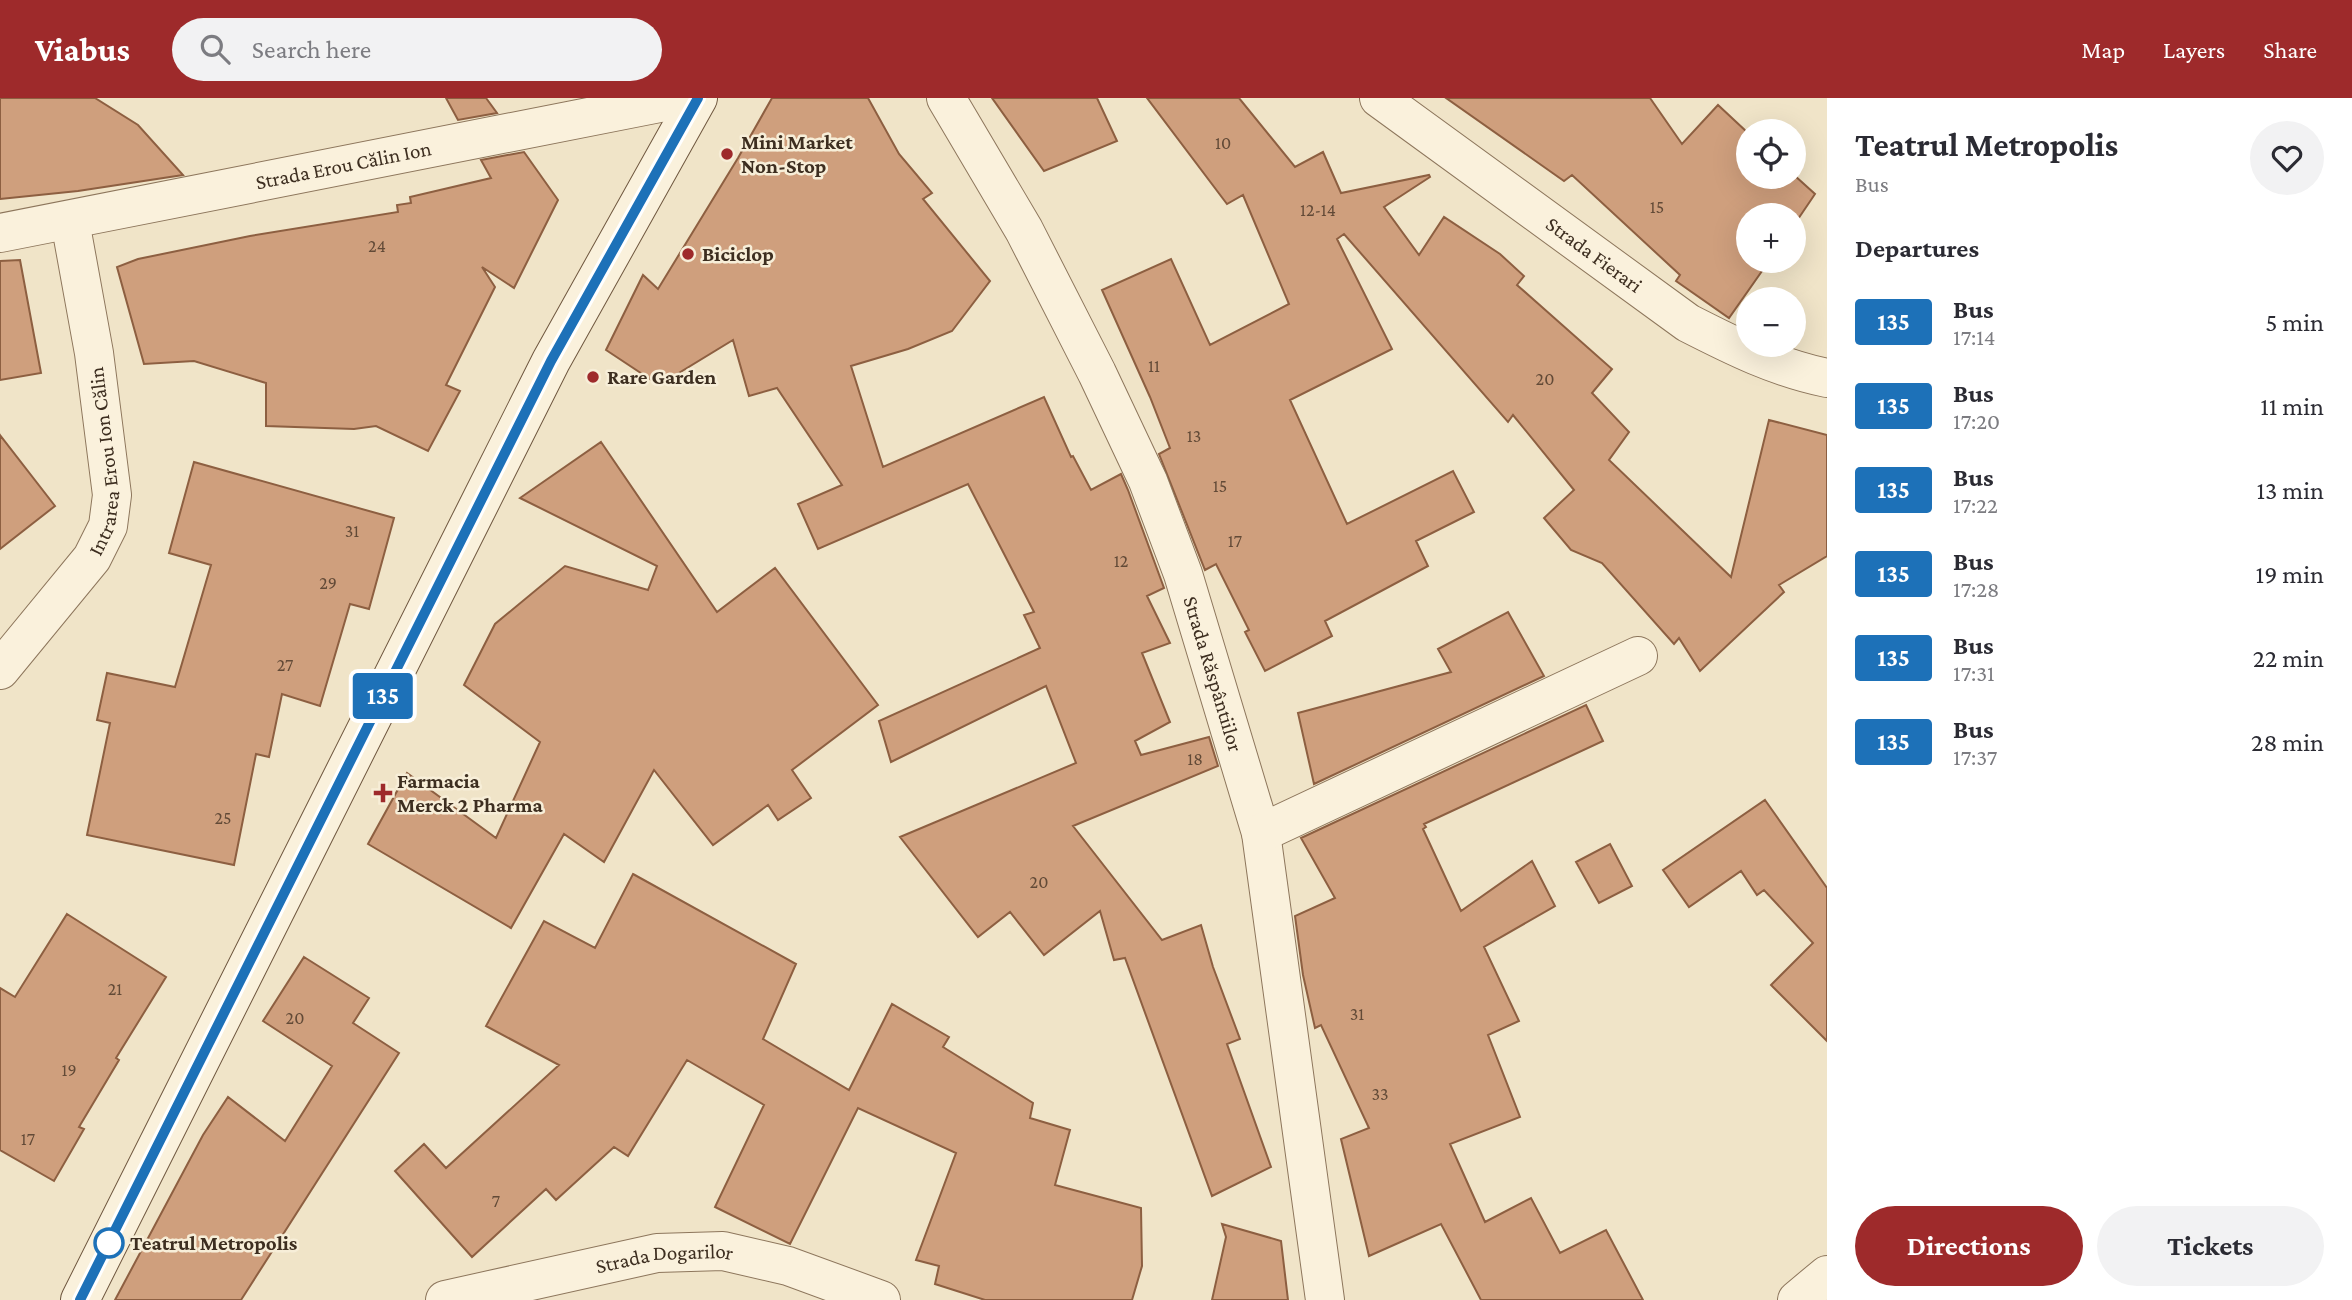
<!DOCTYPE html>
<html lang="en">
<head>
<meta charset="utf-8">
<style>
	body { margin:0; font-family:"Crimson Pro",serif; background:#f2f2f3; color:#2b2b33; height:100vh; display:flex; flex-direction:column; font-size:26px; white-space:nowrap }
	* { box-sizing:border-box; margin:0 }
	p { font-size:23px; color:#7c7c81 }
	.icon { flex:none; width:38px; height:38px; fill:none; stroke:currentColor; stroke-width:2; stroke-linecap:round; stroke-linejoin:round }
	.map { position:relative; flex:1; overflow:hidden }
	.details { display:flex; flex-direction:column; background:#fff; width:525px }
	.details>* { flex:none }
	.badge { padding:0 14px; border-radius:5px; font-size:24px; line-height:46px }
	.tools { position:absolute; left:1736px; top:21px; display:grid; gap:14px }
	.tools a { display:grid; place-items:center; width:70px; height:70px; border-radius:50%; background:#fff; box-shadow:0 7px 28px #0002; font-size:35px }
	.map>.badge { position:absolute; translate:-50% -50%; box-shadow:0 0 0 4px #fff }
	h2 { padding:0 28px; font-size:26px; line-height:63px }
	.round { display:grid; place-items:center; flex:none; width:74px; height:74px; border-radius:37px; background:#f2f2f3 }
	.summary { display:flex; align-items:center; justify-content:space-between; height:119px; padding:0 28px }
	h1 { font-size:33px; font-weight:700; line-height:52px }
	.button { display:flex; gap:14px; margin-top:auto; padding:14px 28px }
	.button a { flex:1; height:80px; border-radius:42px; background:#9e2a2b; color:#fff; font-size:28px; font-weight:700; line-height:80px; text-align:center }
	.button a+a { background:#f2f2f3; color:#2b2b33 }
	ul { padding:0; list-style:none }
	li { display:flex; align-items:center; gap:21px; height:84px; padding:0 28px }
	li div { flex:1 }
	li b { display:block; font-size:26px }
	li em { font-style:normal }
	li .badge { min-width:77px; font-weight:700; text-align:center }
	header { display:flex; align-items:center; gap:42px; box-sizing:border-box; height:98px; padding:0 35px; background:#9e2a2b; color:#fff }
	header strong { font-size:33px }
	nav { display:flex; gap:38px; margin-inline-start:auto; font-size:24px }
	.search { width:490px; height:63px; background:#f2f2f3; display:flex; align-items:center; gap:18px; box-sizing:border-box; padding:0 24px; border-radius:38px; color:#7c7c81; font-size:26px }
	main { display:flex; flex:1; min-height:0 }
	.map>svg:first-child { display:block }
	.building { fill:#cf9f7d; stroke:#8d5f41; stroke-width:2 }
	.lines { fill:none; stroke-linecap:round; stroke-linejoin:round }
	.street-casing { stroke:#8d765c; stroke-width:40 }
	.secondary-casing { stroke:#6f573f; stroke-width:40 }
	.street { stroke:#faf1dc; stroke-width:38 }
	.secondary { stroke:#faf1dc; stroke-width:38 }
	.line-casing { stroke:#fff; stroke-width:16 }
	.line { stroke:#1d71b8; stroke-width:10 }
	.poi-dot { fill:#9e2a2b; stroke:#f7eed8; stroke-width:2.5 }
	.stop-dot { fill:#fff; stroke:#1d71b8; stroke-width:3.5 }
	.labels { text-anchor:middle; stroke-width:5; stroke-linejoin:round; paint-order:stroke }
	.number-label { font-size:18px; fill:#624a37 }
	.poi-label { font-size:21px; font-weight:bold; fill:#3d2e20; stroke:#f7eed8; text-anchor:start }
	.street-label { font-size:21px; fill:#3d2e20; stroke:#f7eed8 }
	.stop-label { font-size:21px; font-weight:bold; fill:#3d2e20; stroke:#f7eed8; text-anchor:start }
</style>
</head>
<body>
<header>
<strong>Viabus</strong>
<div class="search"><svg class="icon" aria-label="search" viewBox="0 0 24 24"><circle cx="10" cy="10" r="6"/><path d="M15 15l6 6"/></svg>Search here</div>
<nav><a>Map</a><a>Layers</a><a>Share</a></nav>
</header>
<main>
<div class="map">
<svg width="1827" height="1202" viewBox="0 0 1827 1202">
	<rect width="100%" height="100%" fill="#f0e4c8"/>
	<path class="building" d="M0,0H95L138,27L183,77L78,93L0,101Z
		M446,0H486L497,15L458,22Z
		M772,0H868L899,56L932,95L923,101L990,183L952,233L908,251L851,268L883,369L1044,299L1071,359L1073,358L1091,392L1121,376L1128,392L1164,490L1147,498L1170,545L1142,555L1170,624L1135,643L1141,657L1209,639L1218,668L1073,728L1162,842L1201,827L1213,869L1240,941L1227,946L1271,1069L1212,1098L1125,860L1114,862L1100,813L1044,857L1010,814L978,839L900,739L1076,665L1046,588L891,664L879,623L1040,550L1024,517L1034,514L968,386L818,451L798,406L842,387L777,290L749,298L733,242L659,287L606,252L643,177L658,191L738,60Z
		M992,0H1097L1117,43L1044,73Z
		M1147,0H1239L1295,69L1323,54L1341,95L1429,77L1430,79L1384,109L1419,157L1444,119L1500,156L1524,178L1517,187L1612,271L1592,295L1629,334L1609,362L1731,479L1769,322L1827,337V458L1779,487L1784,494L1700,573L1679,540L1674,546L1602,465L1571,452L1544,420L1574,392L1513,317L1508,324L1344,136L1337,141L1392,251L1290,302L1347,426L1453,373L1474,414L1416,443L1428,468L1325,523L1332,538L1265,573L1245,534L1249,532L1216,466L1205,472L1159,356L1170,350L1150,299L1102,192L1171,161L1210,247L1289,206L1243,97L1227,106Z
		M1446,0H1650L1682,46L1718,7L1748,35V79H1794V77L1815,96L1794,127V117H1748V163H1769L1729,220L1676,183L1680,177L1572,77L1564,83Z
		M524,54L558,102L514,190L482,169L495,189L446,287L460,293L428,353L376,328L354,331L266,328V285L194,263L144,266L117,169L138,161L250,138L398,114L397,107L411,105L410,99L491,80L481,62Z
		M20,162L41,275L0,282V163Z
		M0,337L55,408L0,451Z
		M601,344L717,514L775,470L878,607L792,672L811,700L778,722L768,707L713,747L654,672L604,764L564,736L511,830L368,746L407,675L496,740L540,644L464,587L495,526L565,468L648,492L657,468L520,400Z
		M194,364L394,420L369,511L350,506L320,608L282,596L269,659L256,656L234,767L87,737L110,625L97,622L107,575L175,589L211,467L169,455Z
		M1508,514L1544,578L1314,686L1298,615L1451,574L1438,551Z
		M1586,607L1603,643L1424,726L1426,729L1423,731L1461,813L1532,763L1555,808L1484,849L1519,923L1488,937L1520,1019L1450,1046L1485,1124L1531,1100L1560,1155L1606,1132L1643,1202H1481L1441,1126L1369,1158L1341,1041L1369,1030L1321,927L1315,930L1303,877L1295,818L1335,800L1301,740Z
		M1765,702L1827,790V943L1771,887L1813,845L1764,792L1757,797L1741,773L1689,809L1663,772Z
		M1610,746L1632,788L1599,805L1576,764Z
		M633,776L796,866L763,941L849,992L892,906L949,939L943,949L1033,1005L1030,1020L1070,1032L1055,1087L1141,1110L1142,1168L1132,1202H985L935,1186L939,1168L916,1162L956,1055L858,1010L790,1146L715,1109L764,1007L687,962L628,1058L614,1049L556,1102L546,1091L472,1159L395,1073L424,1046L446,1070L559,967L486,928L544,823L595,850Z
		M67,816L166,879L116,960L119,962L79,1029L84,1031L54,1083L0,1052V890L15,899Z
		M304,859L369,900L353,925L399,955L241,1202H115L203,1037L228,999L285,1043L332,968L263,923Z
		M1222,1126L1281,1143L1288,1202H1212L1226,1139Z"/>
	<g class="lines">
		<g class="street-casing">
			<g id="street">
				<path id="s1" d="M946,0L1024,132L1097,275L1148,383L1183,476L1261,735L1325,1202"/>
				<path id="s2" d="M1379,0L1688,225C1733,248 1777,270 1827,280"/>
				<path id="s3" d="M0,135L685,0"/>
				<path id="s4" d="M0,572L92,460L108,428L112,397L94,255L70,123"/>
				<path d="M1261,735L1638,558"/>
				<path id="s5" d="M445,1202L657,1155L723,1153L788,1168L881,1202"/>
				<path d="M1797,1202L1827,1177"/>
			</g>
		</g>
		<g class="secondary-casing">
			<path id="secondary" d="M80,1202L551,263L698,0"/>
		</g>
		<use href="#street" class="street"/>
		<use href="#secondary" class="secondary"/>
	</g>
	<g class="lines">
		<g class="line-casing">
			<path id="line" d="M80,1202L551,263L698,0"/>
		</g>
		<use href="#line" class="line"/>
	</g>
	<g class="poi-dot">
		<circle cx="727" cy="56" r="7"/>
		<circle cx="688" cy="156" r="7"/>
		<circle cx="593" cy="279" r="7"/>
		<path d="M379.5 684.5h7v7h7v7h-7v7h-7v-7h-7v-7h7z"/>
	</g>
	<circle class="stop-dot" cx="109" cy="1145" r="14"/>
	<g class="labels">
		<g class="number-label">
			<text x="1223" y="51">10</text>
			<text x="1657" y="115">15</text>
			<text x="1318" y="118">12-14</text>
			<text x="377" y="154">24</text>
			<text x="1154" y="274">11</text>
			<text x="1545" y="287">20</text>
			<text x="1194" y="344">13</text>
			<text x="1220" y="394">15</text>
			<text x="352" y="439">31</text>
			<text x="1235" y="449">17</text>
			<text x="1121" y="469">12</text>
			<text x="328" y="491">29</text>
			<text x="285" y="573">27</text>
			<text x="1195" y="667">18</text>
			<text x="223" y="726">25</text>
			<text x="1039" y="790">20</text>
			<text x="115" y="897">21</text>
			<text x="1357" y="922">31</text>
			<text x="295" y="926">20</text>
			<text x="69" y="978">19</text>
			<text x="1380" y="1002">33</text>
			<text x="28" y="1047">17</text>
			<text x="496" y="1109">7</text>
		</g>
		<g class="poi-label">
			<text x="741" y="51">Mini Market<tspan x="741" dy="24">Non-Stop</tspan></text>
			<text x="702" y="163">Biciclop</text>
			<text x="607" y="286">Rare Garden</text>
			<text x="397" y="690">Farmacia<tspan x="397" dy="24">Merck 2 Pharma</tspan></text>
		</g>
		<g class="street-label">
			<text dy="7" stroke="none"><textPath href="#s3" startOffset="350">Strada Erou Călin Ion</textPath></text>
			<text dy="7" stroke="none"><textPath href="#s2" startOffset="266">Strada Fierari</textPath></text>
			<text dy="7" stroke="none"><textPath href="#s4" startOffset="245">Intrarea Erou Ion Călin</textPath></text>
			<text dy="7" stroke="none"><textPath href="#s1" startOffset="637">Strada Răspântiilor</textPath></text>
			<text dy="7" stroke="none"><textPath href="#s5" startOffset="224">Strada Dogarilor</textPath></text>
		</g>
		<g class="stop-label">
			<text x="130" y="1152">Teatrul Metropolis</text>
		</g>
	</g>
</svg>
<div class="tools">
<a><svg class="icon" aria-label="locate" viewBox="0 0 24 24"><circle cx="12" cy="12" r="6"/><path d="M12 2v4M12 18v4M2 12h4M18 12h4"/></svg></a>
<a>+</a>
<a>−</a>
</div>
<b class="badge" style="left:383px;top:598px;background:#1d71b8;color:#fff">135</b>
</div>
<section class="details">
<div class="summary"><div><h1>Teatrul Metropolis</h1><p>Bus</p></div><a class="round"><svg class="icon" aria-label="heart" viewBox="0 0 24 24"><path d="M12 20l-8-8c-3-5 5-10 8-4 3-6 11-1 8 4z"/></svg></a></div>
<h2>Departures</h2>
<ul>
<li><span class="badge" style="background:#1d71b8;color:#fff">135</span><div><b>Bus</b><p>17:14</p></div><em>5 min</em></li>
<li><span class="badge" style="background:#1d71b8;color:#fff">135</span><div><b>Bus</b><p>17:20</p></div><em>11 min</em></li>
<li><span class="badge" style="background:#1d71b8;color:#fff">135</span><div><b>Bus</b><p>17:22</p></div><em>13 min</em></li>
<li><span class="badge" style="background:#1d71b8;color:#fff">135</span><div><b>Bus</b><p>17:28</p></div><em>19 min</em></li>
<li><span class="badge" style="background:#1d71b8;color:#fff">135</span><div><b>Bus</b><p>17:31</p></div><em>22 min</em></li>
<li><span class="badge" style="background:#1d71b8;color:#fff">135</span><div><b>Bus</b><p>17:37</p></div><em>28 min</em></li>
</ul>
<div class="button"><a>Directions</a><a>Tickets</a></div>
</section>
</main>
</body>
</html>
